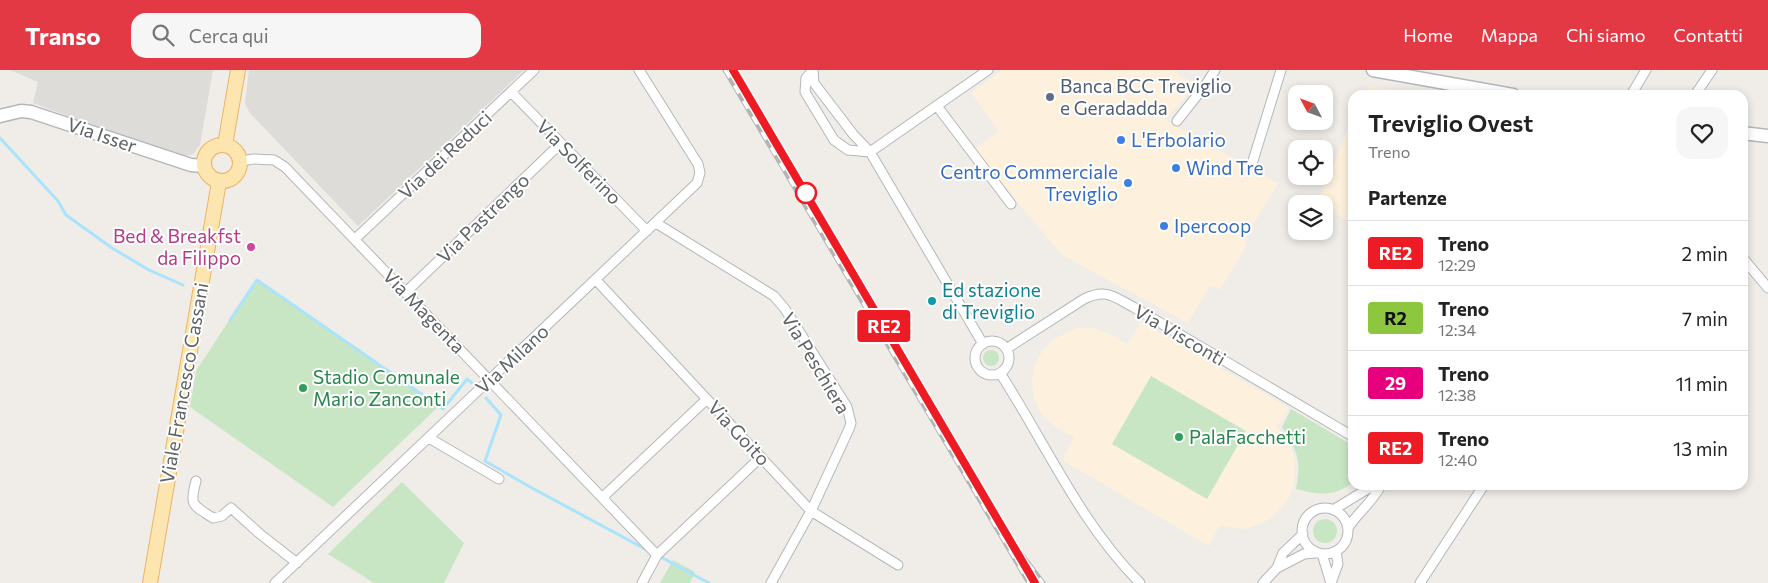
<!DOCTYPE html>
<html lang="it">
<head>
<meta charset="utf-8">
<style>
	body { margin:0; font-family:Commissioner,sans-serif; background:#f6f6f6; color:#222; height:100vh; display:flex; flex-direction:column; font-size:19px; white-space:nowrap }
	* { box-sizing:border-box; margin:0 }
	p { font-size:16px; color:#767676 }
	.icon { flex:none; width:28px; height:28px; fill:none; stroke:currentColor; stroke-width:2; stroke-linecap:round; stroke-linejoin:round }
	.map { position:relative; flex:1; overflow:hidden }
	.drawer { position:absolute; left:1348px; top:20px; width:400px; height:400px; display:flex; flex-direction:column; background:#fff; border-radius:15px; box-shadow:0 2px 8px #0003 }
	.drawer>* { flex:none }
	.badge { padding:0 10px; border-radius:4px; font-size:18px; line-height:32px }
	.needle { width:32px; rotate:311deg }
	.buttons { position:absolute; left:1288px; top:15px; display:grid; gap:10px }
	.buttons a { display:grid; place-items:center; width:45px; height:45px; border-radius:10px; background:#fff; box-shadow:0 2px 8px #0003; font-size:25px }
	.map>.badge { position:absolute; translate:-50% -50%; box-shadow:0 0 0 2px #fff }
	h2 { padding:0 20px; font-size:19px; line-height:45px }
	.round { display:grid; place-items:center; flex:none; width:52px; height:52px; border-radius:15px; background:#f6f6f6 }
	.overview { display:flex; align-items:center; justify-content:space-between; height:85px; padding:0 20px }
	h1 { font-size:24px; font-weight:600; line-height:38px }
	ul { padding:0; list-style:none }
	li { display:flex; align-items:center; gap:15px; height:65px; padding:0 20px; border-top:1px solid #e0e0e0 }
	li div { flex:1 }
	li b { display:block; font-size:19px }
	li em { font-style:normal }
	li .badge { min-width:55px; font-weight:700; text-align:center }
	header { display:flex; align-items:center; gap:30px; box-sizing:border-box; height:70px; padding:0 25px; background:#e33944; color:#fff }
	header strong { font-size:24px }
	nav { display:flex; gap:28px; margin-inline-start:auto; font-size:18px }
	.search { width:350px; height:45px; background:#f6f6f6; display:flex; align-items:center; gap:12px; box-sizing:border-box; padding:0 18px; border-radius:15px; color:#767676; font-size:19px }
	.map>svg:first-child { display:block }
	.commercial { fill:#fdf1de }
	.industrial { fill:#dedcd9 }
	.green { fill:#c9e6c4 }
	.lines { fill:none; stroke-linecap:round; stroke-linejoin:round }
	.stream { stroke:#aae4fc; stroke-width:3 }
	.street-casing { stroke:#b4b7ba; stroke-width:11 }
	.secondary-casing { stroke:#b3b7ba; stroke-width:15 }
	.primary-casing { stroke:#ecb363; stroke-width:16 }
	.street { stroke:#fff; stroke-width:9 }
	.secondary { stroke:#fff; stroke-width:12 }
	.primary { stroke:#fce5af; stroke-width:14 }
	.rail-casing { stroke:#b3b4b4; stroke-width:5 }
	.rail { stroke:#fff; stroke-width:3; stroke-dasharray:9; stroke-linecap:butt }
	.line-casing { stroke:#fff; stroke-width:11 }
	.line { stroke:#ed1c24; stroke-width:8 }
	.service-dot { fill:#5c6f8a; stroke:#fff; stroke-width:2 }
	.shop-dot { fill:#3f7fe0; stroke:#fff; stroke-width:2 }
	.stop-dot { fill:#fff; stroke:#ed1c24; stroke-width:2.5 }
	.hotel-dot { fill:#d1479c; stroke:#fff; stroke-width:2 }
	.culture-dot { fill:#0f9aa8; stroke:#fff; stroke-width:2 }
	.leisure-dot { fill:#2e9e5b; stroke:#fff; stroke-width:2 }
	.labels { text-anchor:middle; stroke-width:4; stroke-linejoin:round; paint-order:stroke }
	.service-label { font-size:19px; fill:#4e5e75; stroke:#fff; text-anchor:start }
	.street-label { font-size:19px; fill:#5e6366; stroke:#fff }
	.shop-label { font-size:19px; fill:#366cbe; stroke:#fff; text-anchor:start }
	.hotel-label { font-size:19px; fill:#b23c85; stroke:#fff; text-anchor:end }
	.culture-label { font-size:19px; fill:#0d838f; stroke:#fff; text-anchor:start }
	.leisure-label { font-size:19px; fill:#27864d; stroke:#fff; text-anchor:start }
</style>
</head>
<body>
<header>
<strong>Transo</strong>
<div class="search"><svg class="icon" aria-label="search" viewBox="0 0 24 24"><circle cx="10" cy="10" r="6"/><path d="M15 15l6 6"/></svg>Cerca qui</div>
<nav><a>Home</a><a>Mappa</a><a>Chi siamo</a><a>Contatti</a></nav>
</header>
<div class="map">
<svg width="1768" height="513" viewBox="0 0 1768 513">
	<rect width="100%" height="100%" fill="#f0ece7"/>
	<path class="commercial" d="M1002,0H1176L1181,8L1191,10L1194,13L1193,18L1165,50L1278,113L1249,161L1245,178L1220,220L1210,216L1188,253L1062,185L973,80L999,61L971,23Z
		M1369,16L1433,25H1364Z
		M1352,49V153L1324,137V134H1317Z
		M1141,252L1289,338L1277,357L1291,377L1295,389L1294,414L1289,428L1283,436L1270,449L1255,456L1244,459L1219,456L1209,476L1062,390L1074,368L1056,357L1043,346L1034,329L1032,311L1034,295L1043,280L1054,269L1077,258H1093L1112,265L1128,274Z"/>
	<path class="industrial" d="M10,0H213L200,75L193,84L180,87L33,33L38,12Z
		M249,0H524L358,156L249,42L245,33Z"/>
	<path class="green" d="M256,209L439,336L333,437L190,337L196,301Z
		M983 288a8 8 0 1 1 16 0a8 8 0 1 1-16 0Z
		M1151,306L1246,361L1207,429L1112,374Z
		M1291,339L1352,375V413C1333,427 1320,425 1296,419C1302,391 1297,380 1282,357Z
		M402,412L464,473L444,513H374L328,484Z
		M1313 461a12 12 0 1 1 24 0a12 12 0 1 1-24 0Z
		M673,490L695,502L690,513H660Z"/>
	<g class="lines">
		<path class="stream" d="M0,68L58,131L66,145L112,178L149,200L183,215
			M230,250L257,210L443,339L467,309L472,313
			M486,328L501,345L485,391L532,418L647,480
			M659,486L709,513"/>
		<g class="street-casing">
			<path id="street" d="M813,0L814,13L853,64L870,82L983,274
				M813,0L806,8L805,22L834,70L848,80L870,82
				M511,22L647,161
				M1631,25L1646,0
				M1695,25L1712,0
				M937,36L1011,134
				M1177,51L1207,13L1215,0
				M870,82L988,0
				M240,91L254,89L274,90L285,97L657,485
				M1252,94L1281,0
				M656,153L774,226L785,239L847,337L851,353L849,359L811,441L771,513
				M355,169L534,0
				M1742,187L1768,218
				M596,210L811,441L898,495
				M406,222L560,74
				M975 288a17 17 0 1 1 34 0a17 17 0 1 1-34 0Z
				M1006,279L1084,229C1107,218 1114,227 1135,238L1352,366
				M1000,303C1046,374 1080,453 1140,513
				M429,368L499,409
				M196,411C189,436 193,435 213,448L222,446L231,438L260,464L297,493
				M603,427L707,329
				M1302 461a23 23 0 1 1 46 0a23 23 0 1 1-46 0Z
				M1333,440L1369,418L1380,416
				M1348,458C1358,442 1373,432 1381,415
				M1322,484L1331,513
				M1277,498L1304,484L1316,483
				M275,513L697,113L700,103L698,94L639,0
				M642,513L657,485L761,387
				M1263,513L1277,498L1283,483L1303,464
				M1331,513L1338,494L1336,481
				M1420,513L1484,415"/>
		</g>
		<g class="secondary-casing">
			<path id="secondary" d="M1373,0L1513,25
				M0,46L21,41L31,42L191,95L203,96
				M1742,63L1768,66"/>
		</g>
		<g class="primary-casing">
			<path id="primary" d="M204 93a18 18 0 1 1 36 0a18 18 0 1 1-36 0Z
				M225,75L238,0
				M150,513L219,112"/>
		</g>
		<use href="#street" class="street"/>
		<use href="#secondary" class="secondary"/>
		<use href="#primary" class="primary"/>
		<g class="rail-casing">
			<path id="rail" d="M725,0L1029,513
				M1007,465L1043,513"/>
		</g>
		<use href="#rail" class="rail"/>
	</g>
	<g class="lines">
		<g class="line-casing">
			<path id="line" d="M733,0L1035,513"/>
		</g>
		<use href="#line" class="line"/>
	</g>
	<circle class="service-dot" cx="1050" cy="27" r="5"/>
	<g class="shop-dot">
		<circle cx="1121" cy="70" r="5"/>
		<circle cx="1176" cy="98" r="5"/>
		<circle cx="1128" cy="113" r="5"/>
		<circle cx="1164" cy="156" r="5"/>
	</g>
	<circle class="stop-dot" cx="806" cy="123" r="10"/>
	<circle class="hotel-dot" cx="251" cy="177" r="5"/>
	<circle class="culture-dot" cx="932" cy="231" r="5"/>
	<g class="leisure-dot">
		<circle cx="303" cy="318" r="5"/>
		<circle cx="1179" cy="367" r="5"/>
	</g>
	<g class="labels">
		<g class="service-label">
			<text x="1060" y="23">Banca BCC Treviglio<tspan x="1060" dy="22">e Geradadda</tspan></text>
		</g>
		<g class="street-label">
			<text transform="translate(102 65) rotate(19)" y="7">Via Isser</text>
			<text transform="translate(445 85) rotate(-43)" y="7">Via dei Reduci</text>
			<text transform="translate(579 92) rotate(45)" y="7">Via Solferino</text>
			<text transform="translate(483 148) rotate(-44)" y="7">Via Pastrengo</text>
			<text transform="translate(424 241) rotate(46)" y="7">Via Magenta</text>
			<text transform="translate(1180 265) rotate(30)" y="7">Via Visconti</text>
			<text transform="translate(512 289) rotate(-43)" y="7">Via Milano</text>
			<text transform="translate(816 293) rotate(59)" y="7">Via Peschiera</text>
			<text transform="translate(184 313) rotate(-80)" y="7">Viale Francesco Cassani</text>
			<text transform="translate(739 363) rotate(47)" y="7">Via Goito</text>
		</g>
		<g class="shop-label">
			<text x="1131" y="77">L'Erbolario</text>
			<text x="1186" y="105">Wind Tre</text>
			<text x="1118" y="109" text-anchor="end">Centro Commerciale<tspan x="1118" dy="22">Treviglio</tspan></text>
			<text x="1174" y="163">Ipercoop</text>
		</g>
		<g class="hotel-label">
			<text x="241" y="173">Bed &amp; Breakfst<tspan x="241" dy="22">da Filippo</tspan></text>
		</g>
		<g class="culture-label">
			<text x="942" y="227">Ed stazione<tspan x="942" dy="22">di Treviglio</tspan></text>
		</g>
		<g class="leisure-label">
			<text x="313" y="314">Stadio Comunale<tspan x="313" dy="22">Mario Zanconti</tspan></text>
			<text x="1189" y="374">PalaFacchetti</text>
		</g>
	</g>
</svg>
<div class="buttons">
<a><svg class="needle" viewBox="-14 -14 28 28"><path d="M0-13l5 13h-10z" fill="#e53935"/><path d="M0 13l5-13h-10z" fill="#767676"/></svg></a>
<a><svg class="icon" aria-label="locate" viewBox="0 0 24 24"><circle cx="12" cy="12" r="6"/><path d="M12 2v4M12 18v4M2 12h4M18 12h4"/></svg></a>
<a><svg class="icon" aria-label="layers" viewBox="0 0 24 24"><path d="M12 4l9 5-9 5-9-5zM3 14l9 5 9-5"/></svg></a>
</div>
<b class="badge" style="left:884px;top:256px;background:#ed1c24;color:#fff">RE2</b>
<section class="drawer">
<div class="overview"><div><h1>Treviglio Ovest</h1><p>Treno</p></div><a class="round"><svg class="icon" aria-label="heart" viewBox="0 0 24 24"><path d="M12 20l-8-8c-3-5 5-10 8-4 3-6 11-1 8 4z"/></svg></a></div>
<h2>Partenze</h2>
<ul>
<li><span class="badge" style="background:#ed1c24;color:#fff">RE2</span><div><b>Treno</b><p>12:29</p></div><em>2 min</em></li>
<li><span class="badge" style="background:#8dc63f;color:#111">R2</span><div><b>Treno</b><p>12:34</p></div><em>7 min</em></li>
<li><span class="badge" style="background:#e6007e;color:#fff">29</span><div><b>Treno</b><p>12:38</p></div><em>11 min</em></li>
<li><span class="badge" style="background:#ed1c24;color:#fff">RE2</span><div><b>Treno</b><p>12:40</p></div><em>13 min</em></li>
</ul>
</section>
</div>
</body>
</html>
